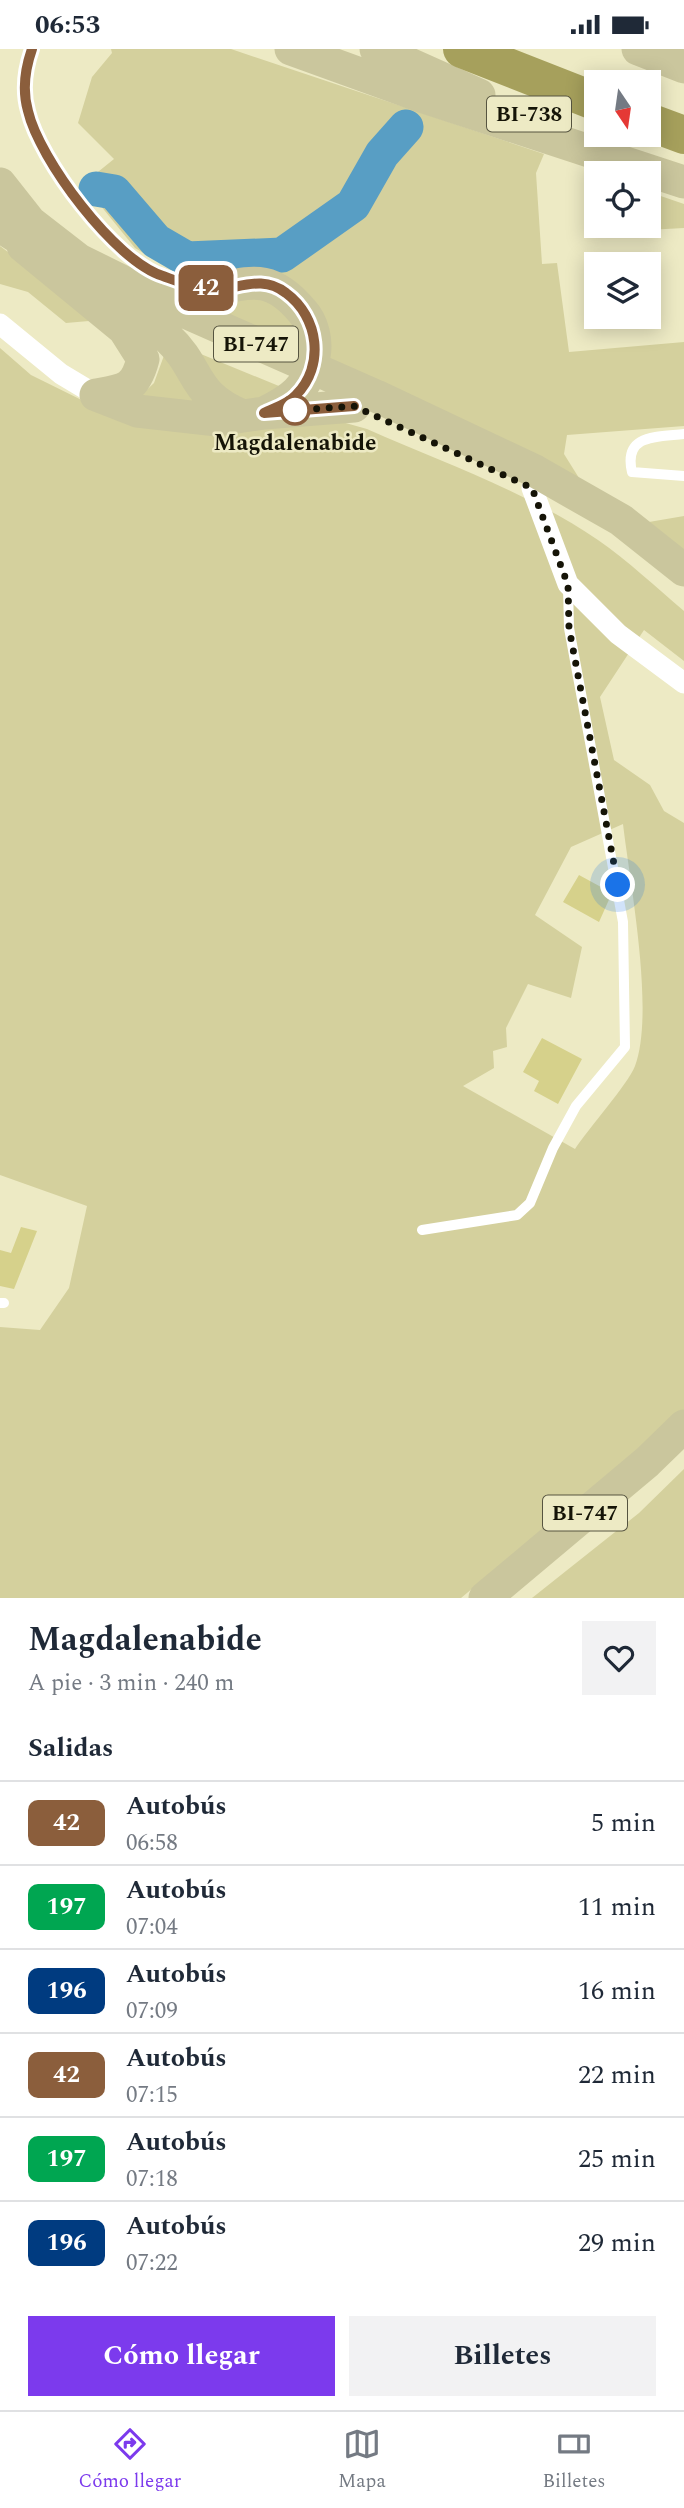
<!DOCTYPE html>
<html lang="es">
<head>
<meta charset="utf-8">
<style>
	body { margin:0; font-family:Spectral,serif; background:#f2f2f3; color:#1f2937; height:100vh; display:flex; flex-direction:column; font-size:26px; white-space:nowrap }
	* { box-sizing:border-box; margin:0 }
	p { font-size:23px; color:#747a83 }
	.icon { flex:none; width:38px; height:38px; fill:none; stroke:currentColor; stroke-width:2; stroke-linecap:round; stroke-linejoin:round }
	.map { position:relative; height:1549px; overflow:hidden }
	.details { display:flex; flex-direction:column; background:#fff; flex:1 }
	.details>* { flex:none }
	.badge { padding:0 14px; border-radius:10px; font-size:24px; line-height:46px }
	.needle { width:46px; rotate:167deg }
	.tools { position:absolute; left:584px; top:21px; display:grid; gap:14px }
	.tools a { display:grid; place-items:center; width:77px; height:77px; border-radius:0px; background:#fff; box-shadow:0 4px 18px #0003; font-size:35px }
	.you { position:absolute; width:35px; height:35px; margin:-18px; border:5px solid #fff; border-radius:50%; background:#1a73e8; box-shadow:0 0 0 10px #1a73e833 }
	.map>.badge { position:absolute; translate:-50% -50%; box-shadow:0 0 0 4px #fff }
	h2 { padding:0 28px; font-size:26px; line-height:63px }
	.round { display:grid; place-items:center; flex:none; width:74px; height:74px; border-radius:0px; background:#f2f2f3 }
	.head { display:flex; align-items:center; justify-content:space-between; height:119px; padding:0 28px }
	h1 { font-size:33px; font-weight:700; line-height:52px }
	.button { display:flex; gap:14px; margin-top:auto; padding:14px 28px }
	.button a { flex:1; height:80px; border-radius:0px; background:#7c3aed; color:#fff; font-size:28px; font-weight:700; line-height:80px; text-align:center }
	.button a+a { background:#f2f2f3; color:#1f2937 }
	ul { padding:0; list-style:none }
	li { display:flex; align-items:center; gap:21px; height:84px; padding:0 28px; border-top:2px solid #e0e1e3 }
	li div { flex:1 }
	li b { display:block; font-size:26px }
	li em { font-style:normal }
	li .badge { min-width:77px; font-weight:700; text-align:center }
	.status { display:flex; justify-content:space-between; align-items:center; height:49px; padding:0 35px; background:#fff; direction:ltr }
	.status svg { height:19px; fill:currentColor }
	.menu { display:flex; justify-content:space-around; align-items:center; height:98px; border-top:2px solid #e0e1e3; background:#fff; font-size:19px; color:#747a83 }
	.menu a { display:grid; justify-items:center; gap:4px }
	.menu .current { color:#7c3aed }
	.map>svg:first-child { display:block }
	.green { fill:#d4d09d; fill-rule:evenodd }
	.lines { fill:none; stroke-linecap:round; stroke-linejoin:round }
	.river { stroke:#589ec4; stroke-width:35 }
	.building { fill:#d6d18b }
	.lane { stroke:#fff; stroke-width:10 }
	.street { stroke:#fff; stroke-width:21 }
	.primary { stroke:#cac69d; stroke-width:33 }
	.highway { stroke:#a6a05c; stroke-width:38 }
	.line-casing { stroke:#fff; stroke-width:16 }
	.line { stroke:#8b5e3c; stroke-width:10 }
	.walk { stroke:#151407; stroke-width:7; stroke-dasharray:0 12.6 }
	.stop-dot { fill:#fff; stroke:#8b5e3c; stroke-width:3.5 }
	.labels { text-anchor:middle; stroke-width:5; stroke-linejoin:round; paint-order:stroke }
	.shield { fill:#edeac4; stroke:#565440; stroke-width:2 }
	.shield-label { font-size:21px; font-weight:bold; fill:#151407 }
	.stop-label { font-size:23px; font-weight:bold; fill:#151407; stroke:#edeac4 }
</style>
</head>
<body>
<div class="status"><b>06:53</b><svg viewBox="0 0 49 12"><path d="M0 12V9h3v3zM5 12V6h3v6zM10 12V3h3v9zM15 12V0h3v12zM26 1h20v11H26zM47 4h2v5h-2z"/></svg></div>
<div class="map">
<svg width="684" height="1549" viewBox="0 0 684 1549">
	<rect width="100%" height="100%" fill="#edeac4"/>
	<path class="green" d="M111,0H231L544,105L536,124L542,215L557,214L569,303L684,293V377L567,386L564,405L579,429L327,311L317,268L212,225L187,223L157,212L135,199L83,135L114,110L78,74L92,28L112,4Z
		M649,143L684,155V179L611,183L610,177H649Z
		M0,197L82,259L89,272L66,274L28,243L0,235Z
		M243,241L292,259L305,308L178,252Z
		M179,296L291,342L241,357Z
		M0,299L31,326L116,368L342,373L367,380C444,414 528,443 598,491C628,512 656,538 684,562V612L644,581L600,648L614,711L650,736L664,762L684,774V1361L461,1549H0V1278L40,1281L69,1239L87,1157L0,1126ZM623,775C630,835 655,963 635,1017C628,1035 588,1080 575,1100L463,1037L494,1019L493,1002L507,998L506,979L528,935L571,949L582,898L535,866L571,798Z
		M166,301L200,353L137,350L154,334Z
		M684,467V501L649,473Z
		M684,1420V1549H532L639,1464Z"/>
	<g class="lines">
		<path class="river" d="M96,140L114,143L156,192L187,210L282,206L353,156L382,105L406,78"/>
	</g>
	<path class="building" d="M579,826L612,844L599,873L563,853Z
		M542,989L582,1010L558,1055L534,1042L539,1032L523,1023Z
		M21,1178L37,1182L14,1240L0,1237V1201L11,1204Z"/>
	<g class="lines">
		<path class="lane" d="M32,0C25,20 22,42 28,63C39,104 94,180 127,207C137,215 149,221 160,227
			M684,385C657,388 623,385 632,423L684,427
			M422,1181L517,1166L530,1154L553,1099L576,1057L625,998L623,873L569,579L568,538
			M0,1254H4"/>
		<path class="street" d="M0,275L61,325L96,346
			M532,439L568,535L618,585L684,634"/>
		<path class="primary" d="M291,0L418,46L684,133
			M376,0L479,46
			M638,0L684,18
			M0,135L30,173L79,211L176,259L376,347L535,422L621,471L684,521
			M0,177L44,205
			M23,197L124,280L143,310C135,341 125,341 96,346
			M153,236C162,239 174,243 184,243C236,245 260,212 302,262C313,274 317,292 314,307C309,339 291,351 264,364
			M110,255C129,265 152,274 168,289C201,320 191,346 243,367
			M96,346L137,362L217,371L264,364L354,357
			M485,1549L647,1413L684,1377"/>
		<path class="highway" d="M462,0L597,53
			M649,73L684,86"/>
	</g>
	<g class="lines">
		<g class="line-casing">
			<path id="line" d="M32,0C25,20 22,41 28,62C39,110 115,212 163,227C177,232 199,241 214,241C239,240 262,225 286,244C319,268 325,317 296,346C288,355 274,359 264,364L354,357"/>
		</g>
		<use href="#line" class="line"/>
		<path class="walk" d="M295,361L287,362L354,357L532,439L568,536L569,579L618,836"/>
	</g>
	<circle class="stop-dot" cx="295" cy="361" r="14"/>
	<g class="labels">
		<g class="shield">
			<rect x="487" y="47.5" width="84" height="35" rx="5"/>
			<rect x="214" y="277.5" width="84" height="35" rx="5"/>
			<rect x="543" y="1446.5" width="84" height="35" rx="5"/>
		</g>
		<g class="shield-label">
			<text x="529" y="72">BI-738</text>
			<text x="256" y="302">BI-747</text>
			<text x="585" y="1471">BI-747</text>
		</g>
		<g class="stop-label">
			<text x="295" y="401">Magdalenabide</text>
		</g>
	</g>
</svg>
<div class="tools">
<a><svg class="needle" viewBox="-14 -14 28 28"><path d="M0-13l5 13h-10z" fill="#e53935"/><path d="M0 13l5-13h-10z" fill="#747a83"/></svg></a>
<a><svg class="icon" aria-label="locate" viewBox="0 0 24 24"><circle cx="12" cy="12" r="6"/><path d="M12 2v4M12 18v4M2 12h4M18 12h4"/></svg></a>
<a><svg class="icon" aria-label="layers" viewBox="0 0 24 24"><path d="M12 4l9 5-9 5-9-5zM3 14l9 5 9-5"/></svg></a>
</div>
<div class="you" style="left:618px;top:836px"></div>
<b class="badge" style="left:206px;top:239px;background:#8b5e3c;color:#fff">42</b>
</div>
<section class="details">
<div class="head"><div><h1>Magdalenabide</h1><p>A pie · 3 min · 240 m</p></div><a class="round"><svg class="icon" aria-label="heart" viewBox="0 0 24 24"><path d="M12 20l-8-8c-3-5 5-10 8-4 3-6 11-1 8 4z"/></svg></a></div>
<h2>Salidas</h2>
<ul>
<li><span class="badge" style="background:#8b5e3c;color:#fff">42</span><div><b>Autobús</b><p>06:58</p></div><em>5 min</em></li>
<li><span class="badge" style="background:#00a651;color:#fff">197</span><div><b>Autobús</b><p>07:04</p></div><em>11 min</em></li>
<li><span class="badge" style="background:#003b80;color:#fff">196</span><div><b>Autobús</b><p>07:09</p></div><em>16 min</em></li>
<li><span class="badge" style="background:#8b5e3c;color:#fff">42</span><div><b>Autobús</b><p>07:15</p></div><em>22 min</em></li>
<li><span class="badge" style="background:#00a651;color:#fff">197</span><div><b>Autobús</b><p>07:18</p></div><em>25 min</em></li>
<li><span class="badge" style="background:#003b80;color:#fff">196</span><div><b>Autobús</b><p>07:22</p></div><em>29 min</em></li>
</ul>
<div class="button"><a>Cómo llegar</a><a>Billetes</a></div>
</section>
<nav class="menu">
<a class="current"><svg class="icon" aria-label="directions" viewBox="0 0 24 24"><path d="M12 3l9 9-9 9-9-9zM9 14v-3h6M13 9l2 2-2 2"/></svg>Cómo llegar</a>
<a><svg class="icon" aria-label="map" viewBox="0 0 24 24"><path d="M3 6l6-2 6 2 6-2v14l-6 2-6-2-6 2zM9 4v14M15 6v14"/></svg>Mapa</a>
<a><svg class="icon" aria-label="tickets" viewBox="0 0 24 24"><path d="M3 7h18v10H3zM15 7v10"/></svg>Billetes</a>
</nav>
</body>
</html>
